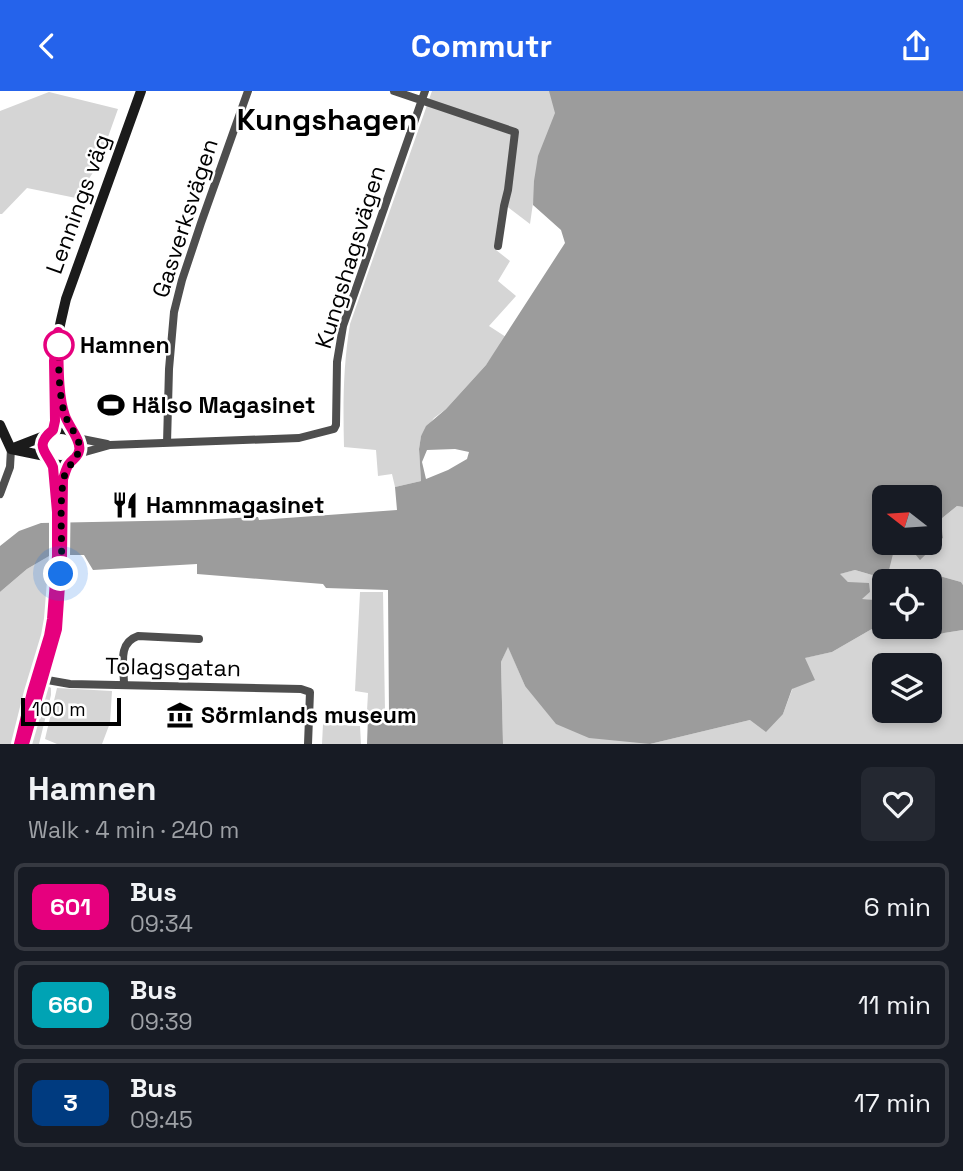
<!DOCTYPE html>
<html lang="en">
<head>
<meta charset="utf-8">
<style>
	body { margin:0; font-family:"Space Grotesk",sans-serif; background:#242831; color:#f1f3f6; height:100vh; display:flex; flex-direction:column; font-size:26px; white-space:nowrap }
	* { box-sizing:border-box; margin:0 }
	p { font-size:23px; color:#9ea1a6 }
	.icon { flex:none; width:38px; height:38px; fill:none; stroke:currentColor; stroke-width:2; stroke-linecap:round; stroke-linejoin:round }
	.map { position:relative; height:653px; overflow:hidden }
	.sheet { display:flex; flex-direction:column; background:#171b24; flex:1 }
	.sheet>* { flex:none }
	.badge { padding:0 14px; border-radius:10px; font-size:24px; line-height:46px }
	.needle { width:46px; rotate:287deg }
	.tools { position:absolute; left:872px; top:394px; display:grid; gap:14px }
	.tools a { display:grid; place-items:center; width:70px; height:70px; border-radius:10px; background:#171b24; box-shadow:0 4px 10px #0003; font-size:35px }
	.scale { position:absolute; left:21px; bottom:18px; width:100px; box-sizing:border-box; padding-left:7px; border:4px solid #000; border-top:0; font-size:19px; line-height:24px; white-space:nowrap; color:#000; -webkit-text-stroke:5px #fff; paint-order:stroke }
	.you { position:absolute; width:35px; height:35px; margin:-18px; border:5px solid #fff; border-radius:50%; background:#1a73e8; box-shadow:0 0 0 10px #1a73e833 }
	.map>.badge { position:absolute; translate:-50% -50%; box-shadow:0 0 0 4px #fff }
	.round { display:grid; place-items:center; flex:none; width:74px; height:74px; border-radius:10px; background:#242831 }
	.overview { display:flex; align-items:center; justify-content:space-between; height:119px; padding:0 28px }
	h1 { font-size:33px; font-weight:800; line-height:52px }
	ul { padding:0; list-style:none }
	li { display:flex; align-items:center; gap:21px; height:88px; margin:0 14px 10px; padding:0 14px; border:4px solid #363941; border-radius:10px }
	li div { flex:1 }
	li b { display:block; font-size:26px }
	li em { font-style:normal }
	li .badge { min-width:77px; font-weight:700; text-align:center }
	header { display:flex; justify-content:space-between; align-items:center; height:91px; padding:0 28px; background:#2563eb; color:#fff; font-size:32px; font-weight:800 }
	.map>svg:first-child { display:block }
	.green { fill:#d5d5d5; fill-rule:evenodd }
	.water { fill:#9c9c9c; fill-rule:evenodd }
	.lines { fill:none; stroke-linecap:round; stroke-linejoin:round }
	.street { stroke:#4e4e4e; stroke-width:8 }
	.secondary { stroke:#1b1b1b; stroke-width:10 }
	.line-casing { stroke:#fff; stroke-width:16 }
	.line { stroke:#e6007e; stroke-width:10 }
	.walk { stroke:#000; stroke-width:7; stroke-dasharray:0 12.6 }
	.stop-dot { fill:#fff; stroke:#e6007e; stroke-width:3.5 }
	.labels { text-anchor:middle; stroke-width:5; stroke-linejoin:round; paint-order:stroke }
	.street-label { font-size:23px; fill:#000; stroke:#fff }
	.stop-label { font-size:23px; font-weight:bold; fill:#000; stroke:#fff; text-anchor:start }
	.poi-label { font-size:23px; font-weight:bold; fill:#000; stroke:#fff; text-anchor:start }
	.district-label { font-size:30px; font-weight:bold; fill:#000; stroke:#fff }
</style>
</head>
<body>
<header><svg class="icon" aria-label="back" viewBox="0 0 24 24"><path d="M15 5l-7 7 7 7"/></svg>Commutr<svg class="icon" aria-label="share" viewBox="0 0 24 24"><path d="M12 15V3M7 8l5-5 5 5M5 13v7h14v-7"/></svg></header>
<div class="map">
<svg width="963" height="653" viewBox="0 0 963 653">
	<rect width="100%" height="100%" fill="#fff"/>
	<path class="green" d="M432,0H556L560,21L533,112L530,133L505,114L496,159L510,170L498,190L516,205L489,235L506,246L486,274L446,318L434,327L421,345L419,358L421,390L395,396L392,383L378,385L376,359L344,356C343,313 343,276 350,233Z
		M49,1L118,18L98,74L76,107L27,97L2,123H0V20Z
		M957,415L963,416V494L961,491L936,484L929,492V490H884V508L878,509L861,508L870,501L848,491L839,483L855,479L872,484L894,459L907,452L920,468L943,447L941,428Z
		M51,464L50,508L46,531L28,594L23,623L14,653H0V501L27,478Z
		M360,501H383L385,620H367L368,602L355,600Z
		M884,531V536H917L924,548L944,542L963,539V653H503L501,571L508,555L525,595L650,653L750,629L783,623L804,567L832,561ZM884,574H929V620H884Z
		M45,593L51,597V604L39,653H27Z
		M57,597L112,600L110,632L102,653H57L45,648Z
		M323,633L360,635L361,653H322Z"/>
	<path class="water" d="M549,0H963V416L957,415L941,428L943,447L920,469L907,453L894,459L889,479L872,484L855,479L840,483L848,491L869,492L870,501L862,508L878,509L884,508V531L832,561L805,567L815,589L792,598L783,623L766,641L750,629L650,653L589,647L556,633L525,595L508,556L501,571L503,653H367L368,625L389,624L388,499L326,497L323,493L197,483V473L93,479L84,464H51L27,478L0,501V455L19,440L41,432L196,429L258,426L259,429L397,419L395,396L421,390L419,358L421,345L426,335L446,318L486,274L565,152L561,139L533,114L534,90L538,65L555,22ZM455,358L469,361L467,368L448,379L426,388L422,371L427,359ZM884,406H929V452H884Z
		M936,484L961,491L963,494V539L944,542L924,548L917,536H929V492Z"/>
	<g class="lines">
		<path class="street" d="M394,0L515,41L508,99L504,115L498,155
			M77,347L107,353
			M167,352L169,278L174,221L182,189L201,132L248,0
			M78,363L110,354L299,347L334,338L336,334L337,271L343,235L425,0
			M0,403L10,376L11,358
			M36,587L70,593L301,598L310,601L308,653
			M124,594C124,575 117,552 138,545L199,548"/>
		<path class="secondary" d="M61,296L64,323L72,341
			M0,334L11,358
			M43 356a18 18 0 1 1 36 0a18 18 0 1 1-36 0Z
			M53,339C56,317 53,295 54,273C55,251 61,230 66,208L141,0
			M11,358L47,344
			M11,358L45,365
			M52,371L55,388L56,403
			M24,653L57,538L62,465L63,389L70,372"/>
	</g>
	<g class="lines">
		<g class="line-casing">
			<path id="line" d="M19,653L32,601L49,545L52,528L57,465V421L53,376C47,361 33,355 53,339L55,330L54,270L58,241C59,265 57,303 65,325C69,336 82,350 79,360C78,366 73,368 69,373C66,377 65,383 63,388L62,465L57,538L24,653"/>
		</g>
		<use href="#line" class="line"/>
		<path class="walk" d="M59,254C58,272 59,307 65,324C68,333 78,345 79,353C82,366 65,374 63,391C59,421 63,452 61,483"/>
	</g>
	<defs>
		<g id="stadium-bare" transform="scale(2.1)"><path d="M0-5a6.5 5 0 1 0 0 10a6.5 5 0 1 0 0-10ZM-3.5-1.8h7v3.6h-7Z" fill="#000" stroke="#fff" stroke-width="2.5" paint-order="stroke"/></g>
		<g id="restaurant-bare" transform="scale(2.1)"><path d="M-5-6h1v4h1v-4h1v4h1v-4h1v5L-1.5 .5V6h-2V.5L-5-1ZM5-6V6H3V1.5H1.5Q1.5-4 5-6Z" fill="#000" stroke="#fff" stroke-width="2.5" paint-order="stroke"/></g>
		<g id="museum-bare" transform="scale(2.1)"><path d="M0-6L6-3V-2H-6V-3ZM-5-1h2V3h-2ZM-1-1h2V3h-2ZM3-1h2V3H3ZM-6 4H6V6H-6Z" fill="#000" stroke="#fff" stroke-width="2.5" paint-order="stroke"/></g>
	</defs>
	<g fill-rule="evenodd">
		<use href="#stadium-bare" x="111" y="314"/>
		<use href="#restaurant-bare" x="125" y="414"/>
		<use href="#museum-bare" x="180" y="624"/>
	</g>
	<circle class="stop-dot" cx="59" cy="254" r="14"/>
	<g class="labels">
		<g class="street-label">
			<text transform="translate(78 113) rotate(-70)" y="8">Lennings väg</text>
			<text transform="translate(185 127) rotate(-72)" y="8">Gasverksvägen</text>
			<text transform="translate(350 166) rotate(-73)" y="8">Kungshagsvägen</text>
			<text transform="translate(173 576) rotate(1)" y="8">Tolagsgatan</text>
		</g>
		<g class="stop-label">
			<text x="80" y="262">Hamnen</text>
		</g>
		<g class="poi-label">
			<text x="132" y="322">Hälso Magasinet</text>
			<text x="146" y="422">Hamnmagasinet</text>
			<text x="201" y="632">Sörmlands museum</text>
		</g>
		<g class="district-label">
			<text x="327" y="39">Kungshagen</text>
		</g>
	</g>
</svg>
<div class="tools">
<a><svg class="needle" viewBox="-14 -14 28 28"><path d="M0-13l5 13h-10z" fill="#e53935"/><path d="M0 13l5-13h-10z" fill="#9ea1a6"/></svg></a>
<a><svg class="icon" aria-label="locate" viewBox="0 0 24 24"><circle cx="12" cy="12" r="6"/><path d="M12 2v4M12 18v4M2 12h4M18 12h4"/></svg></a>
<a><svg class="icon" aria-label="layers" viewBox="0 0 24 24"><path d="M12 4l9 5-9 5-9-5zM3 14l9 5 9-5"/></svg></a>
</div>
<div class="scale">100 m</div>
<div class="you" style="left:61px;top:483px"></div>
</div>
<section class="sheet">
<div class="overview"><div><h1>Hamnen</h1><p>Walk · 4 min · 240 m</p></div><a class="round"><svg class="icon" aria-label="heart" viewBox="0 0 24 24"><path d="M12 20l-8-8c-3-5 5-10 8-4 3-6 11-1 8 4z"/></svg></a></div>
<ul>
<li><span class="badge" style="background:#e6007e;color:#fff">601</span><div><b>Bus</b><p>09:34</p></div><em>6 min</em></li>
<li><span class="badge" style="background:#00a3b4;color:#fff">660</span><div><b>Bus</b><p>09:39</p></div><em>11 min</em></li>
<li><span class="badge" style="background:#003b80;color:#fff">3</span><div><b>Bus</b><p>09:45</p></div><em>17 min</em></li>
</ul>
</section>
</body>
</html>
